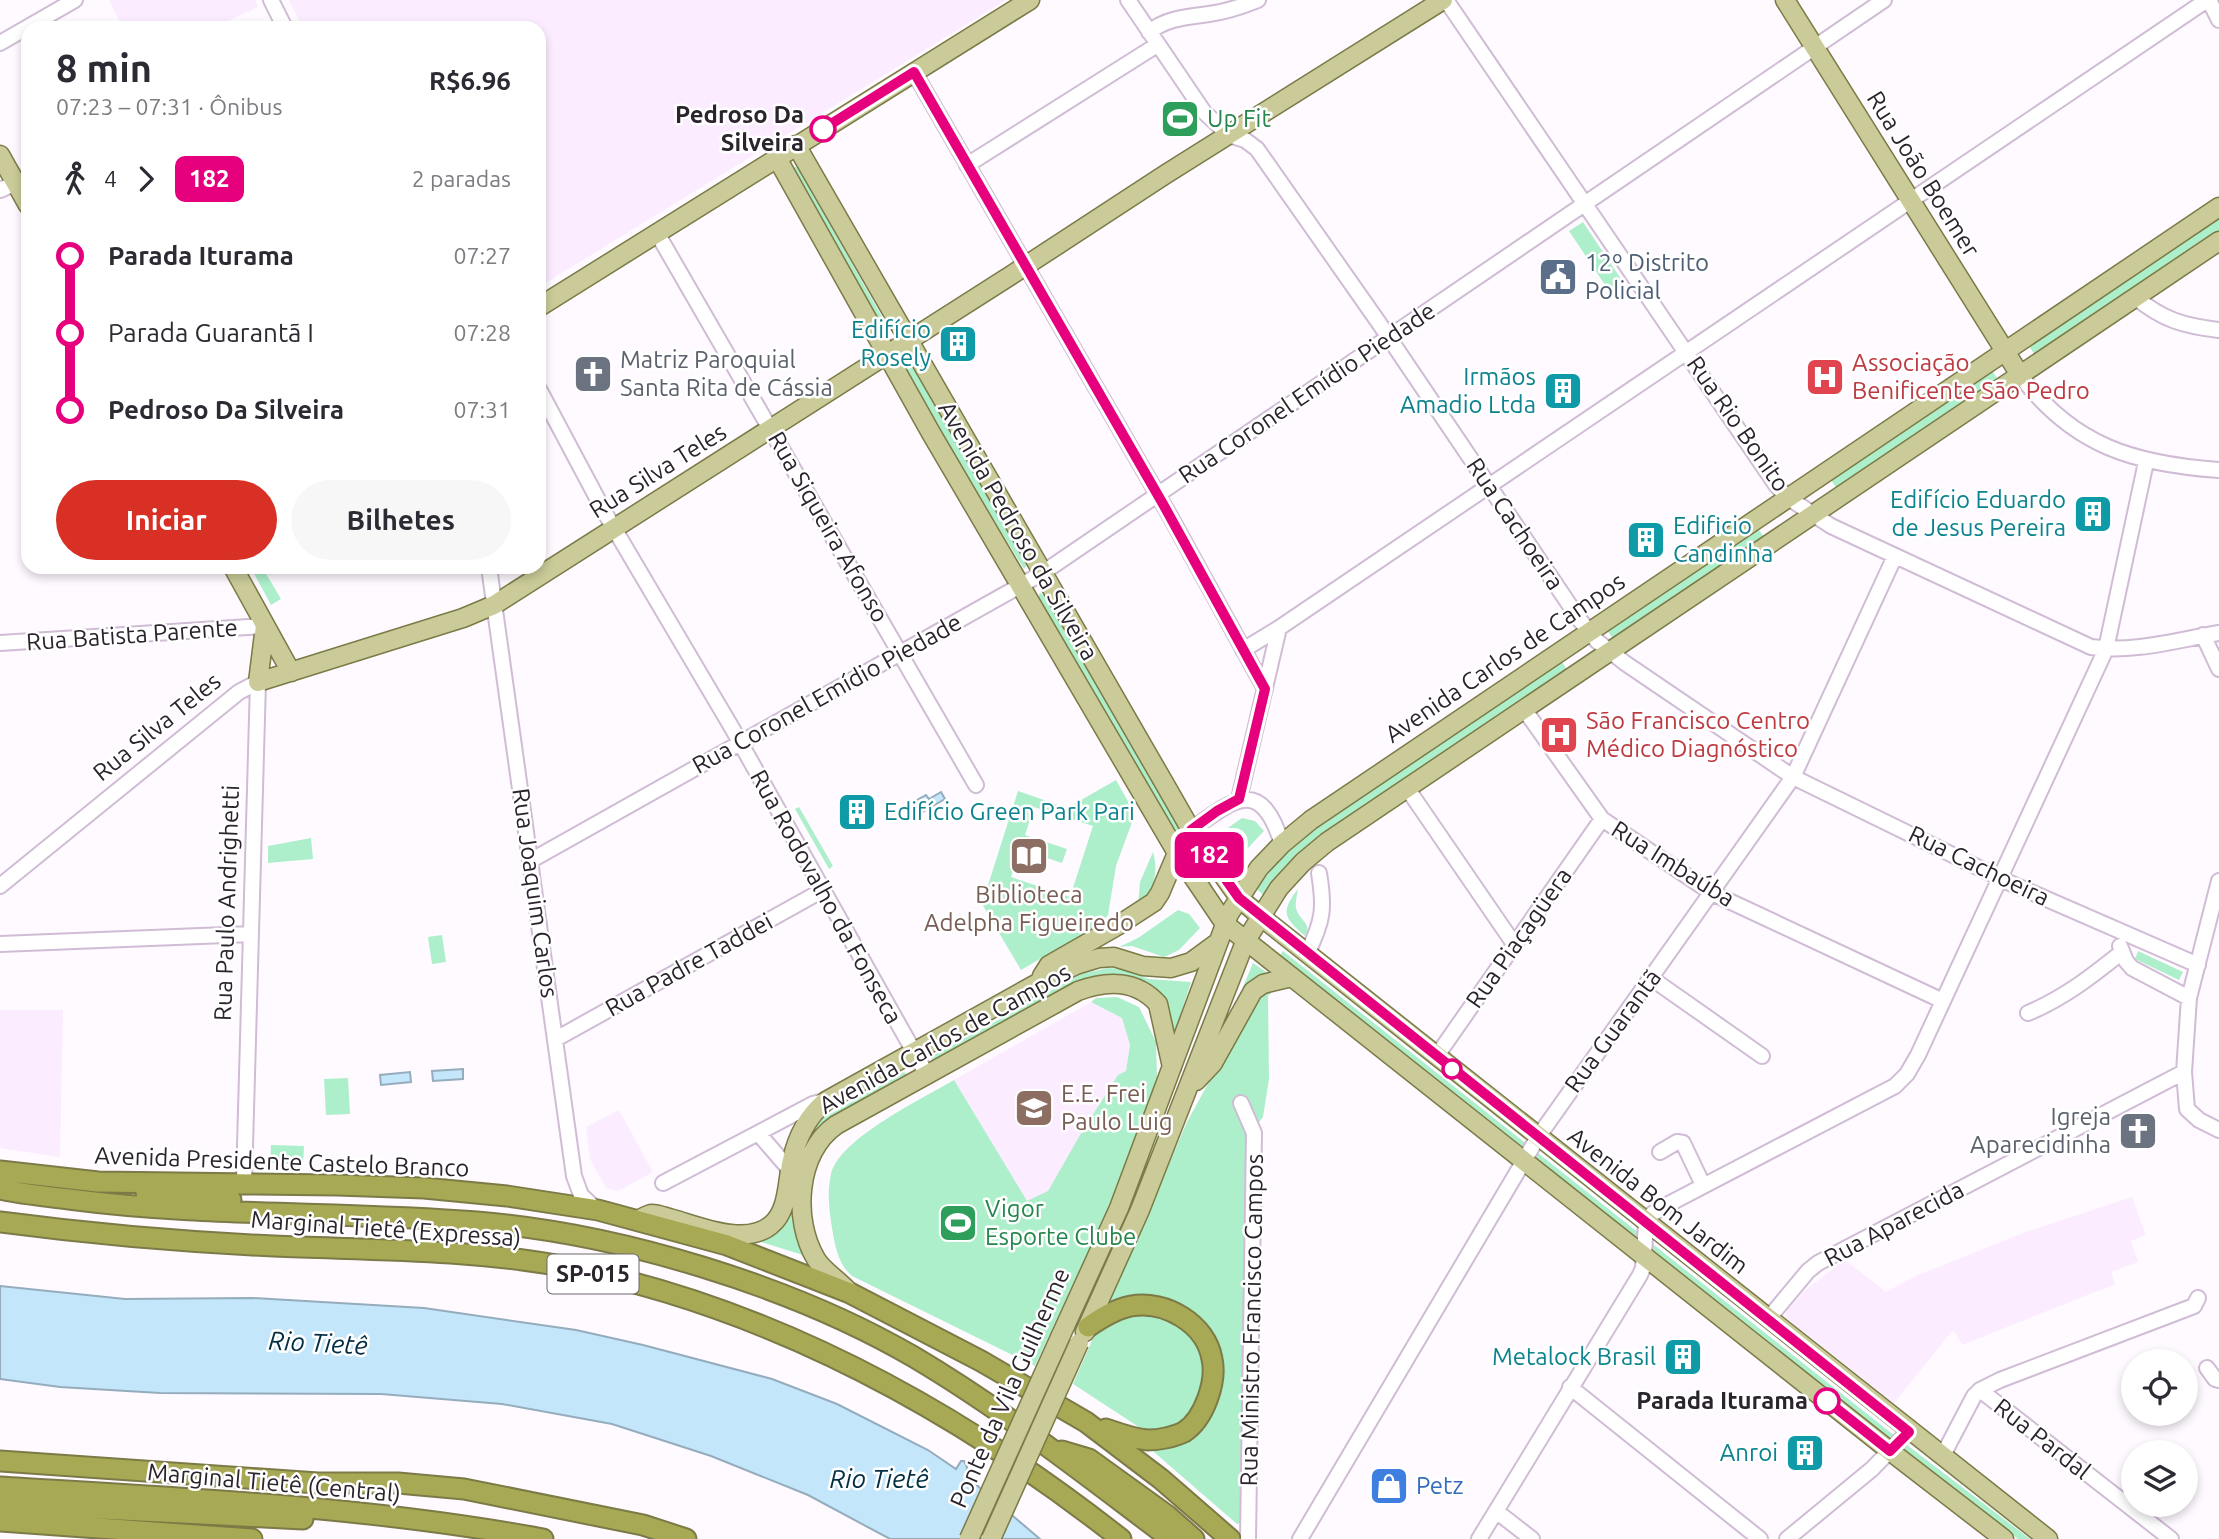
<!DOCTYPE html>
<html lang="pt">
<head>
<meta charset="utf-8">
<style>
	body { margin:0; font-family:Ubuntu,sans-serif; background:#f7f7f7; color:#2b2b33; height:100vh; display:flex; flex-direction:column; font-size:26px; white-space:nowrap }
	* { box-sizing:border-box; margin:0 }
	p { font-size:23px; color:#7c7c81 }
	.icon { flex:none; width:38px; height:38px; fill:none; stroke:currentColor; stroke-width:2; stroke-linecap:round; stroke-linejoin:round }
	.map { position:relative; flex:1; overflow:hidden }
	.drawer { position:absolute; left:21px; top:21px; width:525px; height:553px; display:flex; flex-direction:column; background:#fff; border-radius:21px; box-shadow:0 4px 10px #0003 }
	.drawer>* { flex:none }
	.badge { padding:0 14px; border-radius:10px; font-size:24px; line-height:46px }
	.buttons { position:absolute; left:2121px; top:1349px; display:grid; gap:14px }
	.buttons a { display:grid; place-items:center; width:77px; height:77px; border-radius:50%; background:#fff; box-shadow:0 4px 10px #0003; font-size:35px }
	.map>.badge { position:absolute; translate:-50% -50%; box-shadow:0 0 0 4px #fff }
	.legs { display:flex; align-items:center; gap:10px; height:77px; padding:0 35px; font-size:23px }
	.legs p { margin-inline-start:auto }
	.headline { display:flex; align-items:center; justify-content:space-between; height:119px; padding:0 35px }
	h1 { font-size:38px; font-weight:700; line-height:52px }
	.cta { display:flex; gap:14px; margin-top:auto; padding:14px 35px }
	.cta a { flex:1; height:80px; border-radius:42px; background:#d93025; color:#fff; font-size:28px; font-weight:700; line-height:80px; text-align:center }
	.cta a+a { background:#f7f7f7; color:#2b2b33 }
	ul { padding:0 35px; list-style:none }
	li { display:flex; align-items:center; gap:24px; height:77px; font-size:26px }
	li i { display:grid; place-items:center; width:10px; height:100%; margin:0 9px; background:currentColor }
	li i::after { content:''; width:18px; height:18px; margin:-9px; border:5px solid; border-radius:50%; background:#fff }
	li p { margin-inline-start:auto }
	li:first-child i { background:linear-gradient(#0000 50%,currentColor 0) }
	li:last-child i { background:linear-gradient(currentColor 50%,#0000 0) }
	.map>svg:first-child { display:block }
	.built { fill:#fbecff }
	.green { fill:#adefcb; fill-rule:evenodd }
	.water { fill:#c3e6fb; stroke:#95acbd; stroke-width:2 }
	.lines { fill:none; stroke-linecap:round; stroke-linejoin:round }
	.minor-casing { stroke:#d0bcd5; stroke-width:18 }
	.major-casing { stroke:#7c7a46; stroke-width:21 }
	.highway-casing { stroke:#7c7a46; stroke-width:23 }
	.minor { stroke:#fff; stroke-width:14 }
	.major { stroke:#cacb98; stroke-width:18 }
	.highway { stroke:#a7a954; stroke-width:19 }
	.major-bridge-casing { stroke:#7c7a46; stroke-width:21; stroke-linecap:butt }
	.major-bridge { stroke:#cacb98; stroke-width:18 }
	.line-1-casing { stroke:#fff; stroke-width:16 }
	.line-1 { stroke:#e6007e; stroke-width:10 }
	.stop-1-dot { fill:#fff; stroke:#e6007e; stroke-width:3.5 }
	.labels { text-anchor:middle; stroke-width:5; stroke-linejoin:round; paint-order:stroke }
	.shield { fill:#fff; stroke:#6b666c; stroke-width:2 }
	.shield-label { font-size:23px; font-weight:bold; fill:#2b242d }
	.stop-label { font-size:24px; font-weight:bold; fill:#2b242d; stroke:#fff; text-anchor:end }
	.leisure-label { font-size:24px; fill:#27864d; stroke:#fff; text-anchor:start }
	.street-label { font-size:24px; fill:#2b242d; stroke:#fff }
	.service-label { font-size:24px; fill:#4e5e75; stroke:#fff; text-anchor:start }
	.culture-label { font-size:24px; fill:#0d838f; stroke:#fff; text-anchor:end }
	.worship-label { font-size:24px; fill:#5b616d; stroke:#fff; text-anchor:start }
	.health-label { font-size:24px; fill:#be3a42; stroke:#fff; text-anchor:start }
	.education-label { font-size:24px; fill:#785e54; stroke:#fff }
	.shop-label { font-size:24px; fill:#366cbe; stroke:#fff; text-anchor:start }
	.water-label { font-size:26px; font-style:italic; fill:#032f44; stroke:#fff }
</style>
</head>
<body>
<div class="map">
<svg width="2219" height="1539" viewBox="0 0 2219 1539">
	<rect width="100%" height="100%" fill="#fefaff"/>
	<path class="built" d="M109,0H255L258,7L213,28H123Z
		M289,0H1006L539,287V28H303Z
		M1827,363L1840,381L1824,392L1811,374Z
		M1091,1002L1122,1018L1130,1045L1126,1071L1080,1135L1048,1191L1027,1202L954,1080Z
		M0,1010H63L60,1157L0,1148Z
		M619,1110L653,1172L618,1191L606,1188L590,1159L586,1127Z
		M2132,1197L2146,1235L2131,1241L2138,1262L2111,1272L2115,1284L1962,1345L1956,1333L1952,1331L1894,1403L1785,1317L1787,1311L1804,1291L1845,1260L1886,1292L1916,1276L2023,1233Z"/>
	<path class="green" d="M797,166L890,331L887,334L793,168Z
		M2219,216V233L2035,356L2028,344Z
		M1583,222L1625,285L1611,294L1569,231Z
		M904,358H907L1027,565L1024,569L973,486L902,361Z
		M1991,369L1999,381L1837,489L1829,477Z
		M1756,526L1764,537L1614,640L1606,629Z
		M262,567L281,599L271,605L251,568Z
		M1040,593L1044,595L1213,887L1212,890L1209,891L1038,597Z
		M1560,659L1568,671L1265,897L1255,887C1271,863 1293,844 1315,825Z
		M1116,780L1135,814L1116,866L1108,915L1102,923L1021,970L982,904L1018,791L1067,808ZM1034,807L1093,826L1070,897L1011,877L1020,849L1062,863L1067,849L1025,835Z
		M799,807L833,866L829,869L795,809Z
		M1242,818L1255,821L1264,831L1232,865L1215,837Z
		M311,838L313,859L268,863V846Z
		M1153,852C1159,873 1154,890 1138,906L1140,882Z
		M1298,889C1297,895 1295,902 1296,908C1299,921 1313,923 1305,936C1284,918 1280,912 1298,889Z
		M1178,910L1189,914L1200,928L1179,950L1164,957L1132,946L1119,947L1138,938Z
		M442,935L446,962L432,964L428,937Z
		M1283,951L1890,1432L2030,1539H2018L1896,1446L1280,955Z
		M2138,951L2183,972L2179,980L2135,959Z
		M1253,963L1288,987L1277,986L1268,996L1269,1079L1263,1117L1253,1130L1242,1514L1241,1523L1237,1524L1147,1446L1145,1431L1073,1384L1187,1122L1268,974L1255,979L1242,989Z
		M1108,968L1122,969L1149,979L1191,982L1172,1041L1160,996L1137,979L1123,976L1111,974L1089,979L932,1062L931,1057L1081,974Z
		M1117,997L1139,1007L1156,1042L1157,1079L1109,1206L1035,1366L852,1276C838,1264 835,1246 832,1228C829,1210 827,1191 831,1174C840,1138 922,1099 954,1080L1027,1201L1048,1191L1080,1135L1118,1075L1126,1071L1130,1045L1122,1018L1091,1002L1096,998Z
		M904,1072L908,1075V1078L815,1137L806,1256L758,1241L795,1172L807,1136L820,1120Z
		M348,1078L350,1114L326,1115L324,1079Z
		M271,1145L304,1146L303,1165L270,1163Z"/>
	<path class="water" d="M941,792L945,799L914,817L909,809L918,804L917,800L926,795L929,799Z
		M463,1069V1079L433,1081L432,1071Z
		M410,1072L411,1082L381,1085L380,1075Z
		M0,1286L125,1299L252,1298L424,1308L576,1330L643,1345L772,1379L837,1404L928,1450L956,1469L961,1461H964L967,1467L966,1476L1040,1539H890L808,1495L711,1456L612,1424L502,1404L381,1394L160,1393L60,1387L0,1379Z"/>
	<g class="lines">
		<g class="minor-casing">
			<path id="minor" d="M271,0L285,28
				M1128,0L1204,112L1229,135L1245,140L1257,149L1379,323L1579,619L1597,641L1625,663L1793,777L2010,883L2198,965
				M1446,0L1776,485L1787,497L1831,526L2091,647C2133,653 2177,640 2219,633
				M2209,0L2219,20
				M1149,32C1167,18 1187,17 1209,14C1225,12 1243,6 1258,0
				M0,43L75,0
				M914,72L1170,516L1265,689
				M967,165L1157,45
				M0,190L16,183
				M657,233L976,785
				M2135,297C2163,320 2184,326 2219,330
				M2020,375C2073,446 2134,464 2219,470
				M539,389L605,513L732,728L927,1075
				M489,567L574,1176L581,1195L596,1209
				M2203,635L2219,669
				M0,643L265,626
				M1243,650L1279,628
				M1524,709L1602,819L1712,893L1943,1001
				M1407,788L1514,944
				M1239,799L1279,628L2207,0
				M1191,830C1235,798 1261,777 1282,844
				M530,861L1041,574L1884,0
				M2219,881L2189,998L2184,1072L2187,1109L2199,1120L2219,1130
				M0,886L239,692L258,682L244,1182
				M0,944L251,934
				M2120,946L2126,961L2132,968L2189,998
				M1307,954C1323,921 1325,909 1319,873
				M1651,978L1762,1056
				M2028,1013C2064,998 2092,976 2122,952
				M556,1039L823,890
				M1436,1057L1602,819
				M1241,1103L1254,1133L1248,1539
				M758,1133L790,1170
				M1660,1152L1677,1142L1683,1143L1703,1185
				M663,1183L813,1104L824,1101
				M1768,1319L1808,1271L1818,1263L2184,1072
				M2207,1368L2215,1379L2219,1380
				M1570,1387L1760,1539
				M1980,1390L2171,1539
				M1942,1457L1974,1396L1980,1390L2000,1380L2194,1306L2198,1298
				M1496,1511L1532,1539
				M1300,1539L1538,1137L1793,777L1895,556
				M1479,1539L1640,1275L1643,1268L1646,1223L1652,1214L1663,1207L1895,1086L1907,1074L1918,1055L2106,649L2146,462
				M1787,1539L1872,1469L1909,1431"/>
		</g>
		<g class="major-casing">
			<path id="major" d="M1785,0L2020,375
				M796,145L1167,788L1191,830L1239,898L1260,916L2048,1539
				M0,155L28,205
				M777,158L931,433L1177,853L1225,924L1890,1451L2004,1539
				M539,307L1030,0
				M233,567L291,672
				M265,626L258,682L463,618L494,605L1013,274L1166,174L1443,0
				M1042,976L1049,965L1117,926L1154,902L1160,893L1177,853
				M1196,1081L1213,1063L1253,991L1263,984L1292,977
				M638,1220C642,1218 648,1214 652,1214C659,1214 667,1218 673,1219C701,1227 746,1246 771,1225C789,1211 787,1180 792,1160C797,1137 808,1116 826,1101L1036,984L1076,965L1099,958L1114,957L1143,966L1171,968L1191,962L1217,943
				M850,1293C840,1281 823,1271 816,1259C792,1219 797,1152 836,1125L1078,991C1107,980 1137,980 1158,1004L1172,1067
				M1085,1332L1140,1210L1245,942L1279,888L1303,862L1327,842L2219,241
				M1061,1335L1119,1208L1229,914L1259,868L1282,844L1311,820L2219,207"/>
		</g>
		<g class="highway-casing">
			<path id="highway" d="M0,1171L98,1182L337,1185L424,1188L507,1196L598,1210L727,1245L850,1293L981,1361L1086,1422L1161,1479L1230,1539
				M0,1189C22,1194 46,1196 69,1199C204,1217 341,1211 477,1222C618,1233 792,1286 914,1357C1005,1411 1087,1476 1171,1539
				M146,1193L231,1200
				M0,1222C91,1234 183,1242 274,1246C368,1250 469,1249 561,1266C768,1306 957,1410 1121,1539
				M1088,1327C1101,1318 1115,1309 1131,1306C1166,1300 1206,1324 1212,1359C1217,1382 1204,1419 1184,1432C1174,1437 1159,1440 1148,1440C1133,1439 1120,1434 1106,1429
				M1062,1451L1089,1459L1168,1516L1194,1539
				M0,1461L318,1483H398L464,1489L643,1525L686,1539
				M0,1487C182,1498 364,1506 543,1539
				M0,1504L303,1519
				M0,1521L252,1539"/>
		</g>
		<use href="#minor" class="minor"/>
		<use href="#major" class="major"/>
		<use href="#highway" class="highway"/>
		<g class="major-bridge-casing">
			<path id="major-bridge" d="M969,1539L1061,1335
				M991,1539L1079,1343"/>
		</g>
		<use href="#major-bridge" class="major-bridge"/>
	</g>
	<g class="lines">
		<g class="line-1-casing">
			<path id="line-1" d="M823,129L914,72L1163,504L1265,689L1239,799L1217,811L1191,830L1239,898L1909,1432L1890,1451L1827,1401"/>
		</g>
		<use href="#line-1" class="line-1"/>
	</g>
	<defs>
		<g id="stadium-square" transform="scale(2.0125)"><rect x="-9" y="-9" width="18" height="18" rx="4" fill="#2e9e5b" stroke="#fff"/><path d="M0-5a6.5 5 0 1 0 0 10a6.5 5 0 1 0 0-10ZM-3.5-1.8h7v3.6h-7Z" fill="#fff"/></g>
		<g id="civic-square" transform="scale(2.0125)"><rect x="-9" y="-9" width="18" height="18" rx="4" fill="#5c6f8a" stroke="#fff"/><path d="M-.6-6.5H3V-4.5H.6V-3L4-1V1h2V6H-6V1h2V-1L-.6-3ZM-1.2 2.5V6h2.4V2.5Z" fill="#fff"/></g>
		<g id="building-square" transform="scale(2.0125)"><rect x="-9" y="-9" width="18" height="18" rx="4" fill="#0f9aa8" stroke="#fff"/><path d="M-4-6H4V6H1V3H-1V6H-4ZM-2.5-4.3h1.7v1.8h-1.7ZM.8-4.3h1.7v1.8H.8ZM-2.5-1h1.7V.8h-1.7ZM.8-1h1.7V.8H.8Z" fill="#fff"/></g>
		<g id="church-square" transform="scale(2.0125)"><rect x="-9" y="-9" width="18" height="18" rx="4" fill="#6b7280" stroke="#fff"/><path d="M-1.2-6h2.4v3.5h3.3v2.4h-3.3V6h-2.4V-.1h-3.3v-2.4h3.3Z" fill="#fff"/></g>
		<g id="hospital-square" transform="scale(2.0125)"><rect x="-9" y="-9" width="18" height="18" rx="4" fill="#e0444e" stroke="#fff"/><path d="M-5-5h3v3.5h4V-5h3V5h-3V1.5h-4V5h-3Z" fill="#fff"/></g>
		<g id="library-square" transform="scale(2.0125)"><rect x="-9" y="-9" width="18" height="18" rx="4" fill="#8d6e63" stroke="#fff"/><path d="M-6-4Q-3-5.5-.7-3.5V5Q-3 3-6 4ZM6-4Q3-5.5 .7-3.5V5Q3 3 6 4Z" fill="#fff"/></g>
		<g id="school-square" transform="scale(2.0125)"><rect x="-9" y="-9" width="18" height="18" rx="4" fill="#8d6e63" stroke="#fff"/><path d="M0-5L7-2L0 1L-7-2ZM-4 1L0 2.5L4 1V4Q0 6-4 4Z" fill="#fff"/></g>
		<g id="shop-square" transform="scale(2.0125)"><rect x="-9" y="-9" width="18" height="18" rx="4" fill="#3f7fe0" stroke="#fff"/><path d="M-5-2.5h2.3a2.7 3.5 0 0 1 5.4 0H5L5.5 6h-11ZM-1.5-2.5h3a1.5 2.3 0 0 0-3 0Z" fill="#fff"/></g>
	</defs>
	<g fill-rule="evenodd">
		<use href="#stadium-square" x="1180" y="119"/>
		<use href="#civic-square" x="1558" y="277"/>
		<use href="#building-square" x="958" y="344"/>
		<use href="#church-square" x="593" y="374"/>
		<use href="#hospital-square" x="1825" y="377"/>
		<use href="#building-square" x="1563" y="391"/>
		<use href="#building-square" x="2093" y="514"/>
		<use href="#building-square" x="1646" y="540"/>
		<use href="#hospital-square" x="1559" y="735"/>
		<use href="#building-square" x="857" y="812"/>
		<use href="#library-square" x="1029" y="856"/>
		<use href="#school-square" x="1034" y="1108"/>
		<use href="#church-square" x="2138" y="1131"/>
		<use href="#stadium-square" x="958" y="1223"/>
		<use href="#building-square" x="1683" y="1357"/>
		<use href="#building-square" x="1805" y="1453"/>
		<use href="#shop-square" x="1389" y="1486"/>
	</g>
	<g class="stop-1-dot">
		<circle cx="823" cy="129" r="12"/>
		<circle cx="1452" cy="1069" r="9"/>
		<circle cx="1827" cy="1401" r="12"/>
	</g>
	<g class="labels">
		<rect class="shield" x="547.5" y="1254.5" width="91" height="39" rx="5"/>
		<g class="shield-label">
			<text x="593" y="1282">SP-015</text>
		</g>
		<g class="stop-label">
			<text x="804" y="123">Pedroso Da<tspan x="804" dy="28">Silveira</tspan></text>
			<text x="1808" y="1409">Parada Iturama</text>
		</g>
		<g class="leisure-label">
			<text x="1207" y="127">Up Fit</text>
			<text x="985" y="1217">Vigor<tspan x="985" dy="28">Esporte Clube</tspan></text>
		</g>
		<g class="street-label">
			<text transform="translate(1923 174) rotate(58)" y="8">Rua João Boemer</text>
			<text transform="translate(1307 393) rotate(-34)" y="8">Rua Coronel Emídio Piedade</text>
			<text transform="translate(1738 424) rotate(55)" y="8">Rua Rio Bonito</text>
			<text transform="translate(658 471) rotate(-32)" y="8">Rua Silva Teles</text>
			<text transform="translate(1515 524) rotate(56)" y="8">Rua Cachoeira</text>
			<text transform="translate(828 527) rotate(60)" y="8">Rua Siqueira Afonso</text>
			<text transform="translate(1018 531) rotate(60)" y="8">Avenida Pedroso da Silveira</text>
			<text transform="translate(132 635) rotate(-4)" y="8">Rua Batista Parente</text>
			<text transform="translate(1505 658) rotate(-34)" y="8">Avenida Carlos de Campos</text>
			<text transform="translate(827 694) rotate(-29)" y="8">Rua Coronel Emídio Piedade</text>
			<text transform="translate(157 727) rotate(-39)" y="8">Rua Silva Teles</text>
			<text transform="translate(1673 864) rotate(32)" y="8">Rua Imbaúba</text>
			<text transform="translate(1979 866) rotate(26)" y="8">Rua Cachoeira</text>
			<text transform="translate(535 893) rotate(82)" y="8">Rua Joaquim Carlos</text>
			<text transform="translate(826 897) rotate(61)" y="8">Rua Rodovalho da Fonseca</text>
			<text transform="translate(227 903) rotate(-88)" y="8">Rua Paulo Andrighetti</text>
			<text transform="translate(1519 938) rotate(-55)" y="8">Rua Piaçagüera</text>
			<text transform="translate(689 965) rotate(-29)" y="8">Rua Padre Taddei</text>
			<text transform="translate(1613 1031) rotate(-54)" y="8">Rua Guarantã</text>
			<text transform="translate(945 1039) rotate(-29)" y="8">Avenida Carlos de Campos</text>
			<text transform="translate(282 1162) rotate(2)" y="8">Avenida Presidente Castelo Branco</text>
			<text transform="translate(1658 1201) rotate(38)" y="8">Avenida Bom Jardim</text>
			<text transform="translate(1894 1224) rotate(-28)" y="8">Rua Aparecida</text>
			<text transform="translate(386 1229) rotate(4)" y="8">Marginal Tietê (Expressa)</text>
			<text transform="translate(1252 1320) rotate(-89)" y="8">Rua Ministro Francisco Campos</text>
			<text transform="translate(1010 1388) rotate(-66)" y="8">Ponte da Vila Guilherme</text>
			<text transform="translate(2042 1439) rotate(38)" y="8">Rua Pardal</text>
			<text transform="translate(274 1483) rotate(5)" y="8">Marginal Tietê (Central)</text>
		</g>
		<g class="service-label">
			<text x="1585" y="271">12º Distrito<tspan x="1585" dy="28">Policial</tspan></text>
		</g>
		<g class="culture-label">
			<text x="931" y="338">Edifício<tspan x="931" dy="28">Rosely</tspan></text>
			<text x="1536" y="385">Irmãos<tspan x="1536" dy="28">Amadio Ltda</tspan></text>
			<text x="2066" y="508">Edifício Eduardo<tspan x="2066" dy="28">de Jesus Pereira</tspan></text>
			<text x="1673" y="534" text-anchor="start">Edificio<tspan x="1673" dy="28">Candinha</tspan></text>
			<text x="884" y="820" text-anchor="start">Edifício Green Park Pari</text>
			<text x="1656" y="1365">Metalock Brasil</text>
			<text x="1778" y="1461">Anroi</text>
		</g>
		<g class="worship-label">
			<text x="620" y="368">Matriz Paroquial<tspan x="620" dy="28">Santa Rita de Cássia</tspan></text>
			<text x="2111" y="1125" text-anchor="end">Igreja<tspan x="2111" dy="28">Aparecidinha</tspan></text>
		</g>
		<g class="health-label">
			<text x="1852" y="371">Associação<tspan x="1852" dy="28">Benificente São Pedro</tspan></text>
			<text x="1586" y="729">São Francisco Centro<tspan x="1586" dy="28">Médico Diagnóstico</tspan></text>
		</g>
		<g class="education-label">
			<text x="1029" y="903">Biblioteca<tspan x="1029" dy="28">Adelpha Figueiredo</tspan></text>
			<text x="1061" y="1102" text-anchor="start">E.E. Frei<tspan x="1061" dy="28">Paulo Luig</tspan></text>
		</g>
		<g class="shop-label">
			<text x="1416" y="1494">Petz</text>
		</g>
		<g class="water-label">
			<text transform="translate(318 1343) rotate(3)" y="9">Rio Tietê</text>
			<text x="879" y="1488">Rio Tietê</text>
		</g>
	</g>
</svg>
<div class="buttons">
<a><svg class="icon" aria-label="locate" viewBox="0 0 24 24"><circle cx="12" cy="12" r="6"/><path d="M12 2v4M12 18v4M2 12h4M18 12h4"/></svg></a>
<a><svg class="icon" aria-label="layers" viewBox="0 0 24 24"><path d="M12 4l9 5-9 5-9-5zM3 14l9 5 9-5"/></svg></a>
</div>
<b class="badge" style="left:1209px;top:855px;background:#e6007e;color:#fff">182</b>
<section class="drawer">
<div class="headline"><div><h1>8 min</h1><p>07:23 – 07:31 · Ônibus</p></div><b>R$6.96</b></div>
<div class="legs"><svg class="icon" aria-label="walk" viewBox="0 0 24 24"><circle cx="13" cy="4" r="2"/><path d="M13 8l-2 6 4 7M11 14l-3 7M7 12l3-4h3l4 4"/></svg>4<svg class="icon" aria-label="forward" viewBox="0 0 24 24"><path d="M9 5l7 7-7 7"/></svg><b class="badge" style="background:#e6007e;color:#fff">182</b><p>2 paradas</p></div>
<ul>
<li><i style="color:#e6007e"></i><b>Parada Iturama</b><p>07:27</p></li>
<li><i style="color:#e6007e"></i><span>Parada Guarantã I</span><p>07:28</p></li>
<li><i style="color:#e6007e"></i><b>Pedroso Da Silveira</b><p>07:31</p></li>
</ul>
<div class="cta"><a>Iniciar</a><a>Bilhetes</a></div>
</section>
</div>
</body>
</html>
